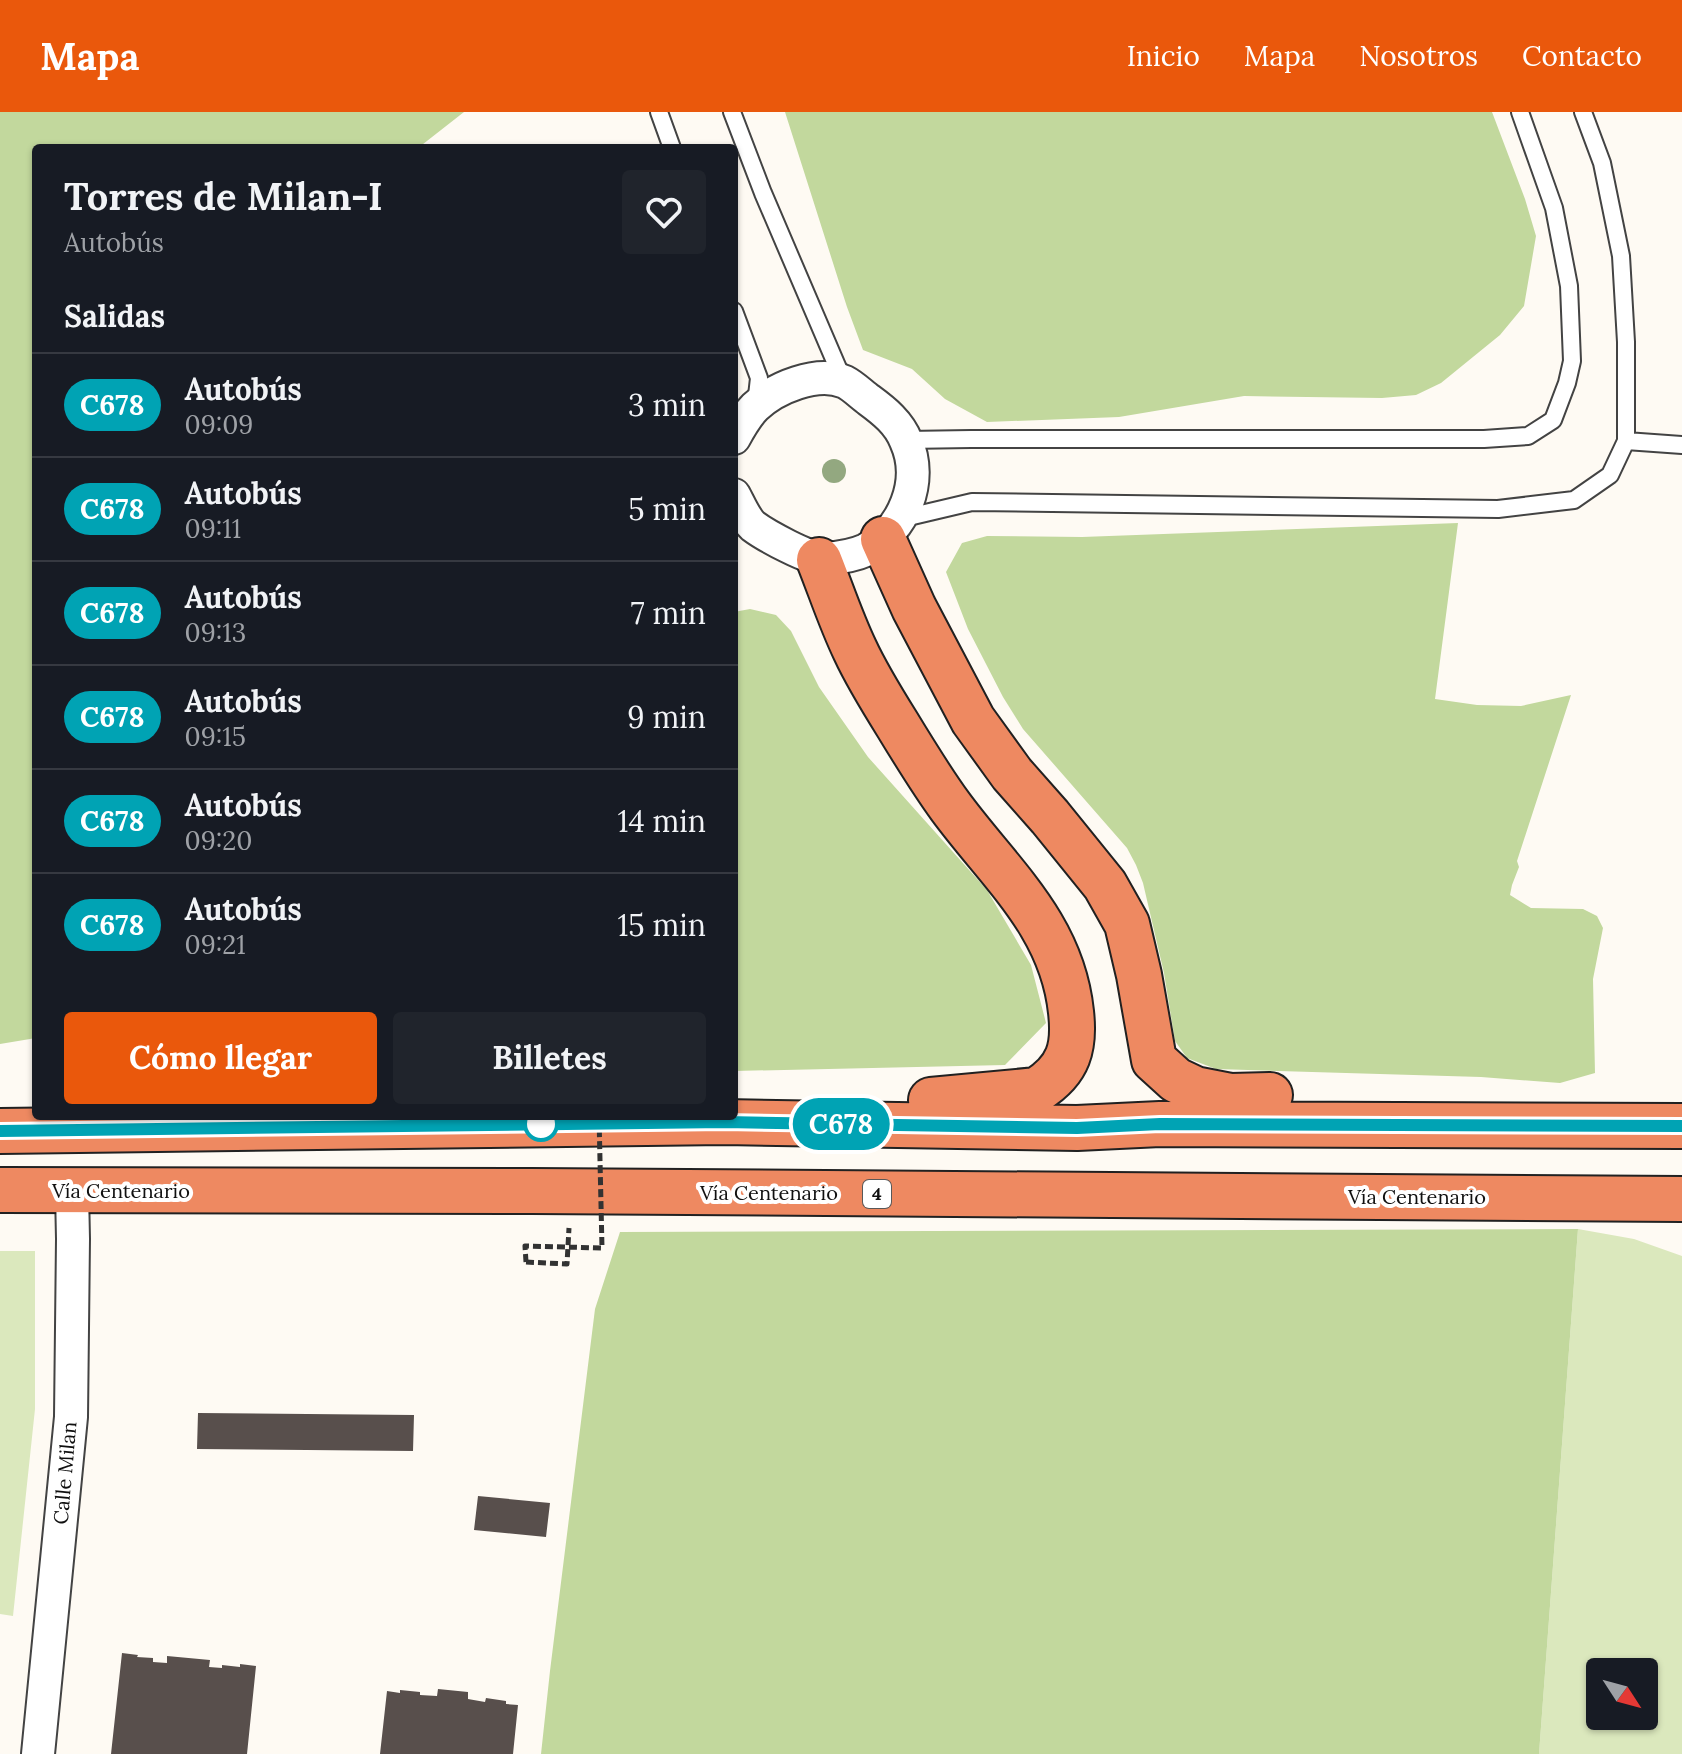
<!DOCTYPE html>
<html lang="es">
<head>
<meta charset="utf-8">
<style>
	body { margin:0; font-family:Lora,serif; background:#20242c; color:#f1f3f6; height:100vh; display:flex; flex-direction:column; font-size:30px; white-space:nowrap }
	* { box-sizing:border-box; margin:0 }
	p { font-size:26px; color:#9ea1a6 }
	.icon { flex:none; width:44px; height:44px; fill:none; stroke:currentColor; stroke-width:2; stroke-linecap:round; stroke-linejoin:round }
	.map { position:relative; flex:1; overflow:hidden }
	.side { position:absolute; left:32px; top:32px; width:706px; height:976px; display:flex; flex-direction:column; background:#171b24; border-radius:8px; box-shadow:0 2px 6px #0004 }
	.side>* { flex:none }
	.badge { padding:0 16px; border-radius:26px; font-size:28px; line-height:52px }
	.needle { width:52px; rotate:126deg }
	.buttons { position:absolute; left:1586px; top:1546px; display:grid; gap:16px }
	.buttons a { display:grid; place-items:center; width:72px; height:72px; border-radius:8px; background:#171b24; box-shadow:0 2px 6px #0004; font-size:40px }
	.map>.badge { position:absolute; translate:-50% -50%; box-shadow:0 0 0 4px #fff }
	h2 { padding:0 32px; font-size:30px; line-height:72px }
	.round { display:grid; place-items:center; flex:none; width:84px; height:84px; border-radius:8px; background:#20242c }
	.headline { display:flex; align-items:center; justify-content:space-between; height:136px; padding:0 32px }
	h1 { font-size:38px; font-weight:800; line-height:60px }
	.cta { display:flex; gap:16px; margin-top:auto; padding:16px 32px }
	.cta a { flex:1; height:92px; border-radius:8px; background:#ea580c; color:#fff; font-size:32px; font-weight:800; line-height:92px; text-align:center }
	.cta a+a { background:#20242c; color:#f1f3f6 }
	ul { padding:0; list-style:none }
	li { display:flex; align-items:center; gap:24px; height:104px; padding:0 32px; border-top:2px solid #363941 }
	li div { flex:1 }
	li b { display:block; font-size:30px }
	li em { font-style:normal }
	li .badge { min-width:88px; font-weight:700; text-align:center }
	header { display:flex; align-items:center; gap:48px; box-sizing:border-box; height:112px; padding:0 40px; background:#ea580c; color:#fff }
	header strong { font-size:38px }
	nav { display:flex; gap:44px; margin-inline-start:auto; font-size:28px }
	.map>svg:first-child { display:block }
	.green { fill:#dbe8bd; fill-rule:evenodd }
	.forest { fill:#c2d89d }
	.building { fill:#584f4c }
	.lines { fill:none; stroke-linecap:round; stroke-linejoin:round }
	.lane-casing { stroke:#434343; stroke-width:20 }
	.street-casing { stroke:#434343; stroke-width:36 }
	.highway-casing { stroke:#212121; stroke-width:48 }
	.path { stroke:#323232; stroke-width:5; stroke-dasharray:8 4; stroke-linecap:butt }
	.lane { stroke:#fff; stroke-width:16 }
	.street { stroke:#fff; stroke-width:32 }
	.highway { stroke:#ee8961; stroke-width:44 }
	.path-bridge { stroke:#323232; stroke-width:5; stroke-dasharray:8 4; stroke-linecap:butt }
	.tree { fill:#93a880 }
	.line-casing { stroke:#fff; stroke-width:18 }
	.line { stroke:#00a3b4; stroke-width:12 }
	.stop-dot { fill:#fff; stroke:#00a3b4; stroke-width:4 }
	.labels { text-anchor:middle; stroke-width:8; stroke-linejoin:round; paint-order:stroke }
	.shield { fill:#fff; stroke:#585858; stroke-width:2 }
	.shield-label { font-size:18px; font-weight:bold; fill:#101010 }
	.street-label { font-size:20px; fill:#101010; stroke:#fff }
</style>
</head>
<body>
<header>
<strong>Mapa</strong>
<nav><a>Inicio</a><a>Mapa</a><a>Nosotros</a><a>Contacto</a></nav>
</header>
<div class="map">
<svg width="1682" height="1642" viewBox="0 0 1682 1642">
	<rect width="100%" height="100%" fill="#fefaf3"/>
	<path class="green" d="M1578,1117L1634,1127L1682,1144V1642H1539ZM1600,1560H1644V1604H1600Z
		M0,1139H35V1297L13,1504L0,1502Z"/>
	<path class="forest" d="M0,0H464L418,36H36V926L0,932Z
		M785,0H1492L1525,87L1536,124L1524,194L1500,223L1441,271L1416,283L1382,286L1244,284L1119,305L987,310L945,287L912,257L863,238L847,195Z
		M1458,411L1435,587L1477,593L1521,594L1571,583L1517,749L1519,755L1512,773L1510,783L1531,796L1583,797L1597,804L1603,816L1593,867L1595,961L1560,971L1481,965L1216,957L1187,946L1175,929L1164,861L1143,771L1136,753L1127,736L1023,617L1003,585L968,517L946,460L962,431L987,424L1082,425Z
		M750,497L776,503L791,519L819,575L868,645L987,778L1031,853L1046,911L1005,953L734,959V500Z
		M1578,1117L1539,1642H541L550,1559L595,1197L620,1120Z"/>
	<path class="building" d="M198,1301L414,1303L413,1339L197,1337Z
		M478,1384L550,1391L546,1425L474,1418Z
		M122,1541L138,1543L137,1545L153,1546V1550L167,1551V1544L210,1548L209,1555L222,1556V1553L240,1555V1552L256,1554L247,1642H111Z
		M438,1577L468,1580V1587L485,1590L486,1586L506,1589V1592L518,1593L513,1642H380L387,1579L400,1581V1578L420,1580V1583L437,1584Z"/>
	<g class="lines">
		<g class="lane-casing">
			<path id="lane" d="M659,0L672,36
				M732,0L763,81L843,268
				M734,199L759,266L756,293
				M906,328L971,327H1484L1528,324L1553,308L1567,271L1572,249L1569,174L1554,96L1520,0
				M1626,329L1682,333
				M900,407L972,390L1498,397L1574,388L1610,363L1626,329V230L1621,144L1602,51L1583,0"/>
		</g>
		<g class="street-casing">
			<path id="street" d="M734,326C740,315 746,304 755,295C775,276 817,258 845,270C853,274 862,283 869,288C884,299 899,311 906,329C924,369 904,418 866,438C853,444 838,446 824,447C810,448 765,423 753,414C745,407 739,392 734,383
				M38,1642L71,1305L73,1127L72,1080"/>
		</g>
		<g class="highway-casing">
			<path id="highway" d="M883,427L914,496L973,608L1012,662L1050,705L1105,773L1127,812L1139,863L1154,948L1176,968L1195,977L1231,984L1270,983
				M819,448C831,478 841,509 855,538C867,564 882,588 897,612C914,640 931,668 950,694C999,761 1062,812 1071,900C1075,935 1069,958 1037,978L931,988
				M0,1019L725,1010L1077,1016L1160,1012L1682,1014
				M0,1078L532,1079L1682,1087"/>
		</g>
		<path class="path" d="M526,1150L567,1152L569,1116"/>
		<use href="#lane" class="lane"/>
		<use href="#street" class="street"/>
		<use href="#highway" class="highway"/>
		<path class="path-bridge" d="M526,1150L525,1134L602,1136L599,1004"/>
	</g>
	<circle class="tree" cx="834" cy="359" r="12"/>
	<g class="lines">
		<g class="line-casing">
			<path id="line" d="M0,1019L725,1010L1077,1016L1160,1012L1682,1014"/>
		</g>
		<use href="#line" class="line"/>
	</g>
	<circle class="stop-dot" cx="541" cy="1012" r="16"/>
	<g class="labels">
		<rect class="shield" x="863" y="1068" width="28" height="28" rx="6"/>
		<g class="shield-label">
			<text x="877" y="1088">4</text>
		</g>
		<g class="street-label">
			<text x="121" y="1086">Vía Centenario</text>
			<text x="769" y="1088">Vía Centenario</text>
			<text x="1417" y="1092">Vía Centenario</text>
			<text transform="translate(65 1361) rotate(-85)" y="7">Calle Milan</text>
		</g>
	</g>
</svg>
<div class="buttons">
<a><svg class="needle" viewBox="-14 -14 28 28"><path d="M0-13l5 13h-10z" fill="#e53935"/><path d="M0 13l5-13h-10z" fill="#9ea1a6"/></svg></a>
</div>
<b class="badge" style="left:841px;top:1012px;background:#00a3b4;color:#fff">C678</b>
<section class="side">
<div class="headline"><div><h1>Torres de Milan-I</h1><p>Autobús</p></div><a class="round"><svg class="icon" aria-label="heart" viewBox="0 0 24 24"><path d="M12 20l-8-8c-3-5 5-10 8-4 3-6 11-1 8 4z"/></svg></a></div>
<h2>Salidas</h2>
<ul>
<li><span class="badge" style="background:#00a3b4;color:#fff">C678</span><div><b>Autobús</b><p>09:09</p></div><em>3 min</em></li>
<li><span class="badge" style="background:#00a3b4;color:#fff">C678</span><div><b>Autobús</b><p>09:11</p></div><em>5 min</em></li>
<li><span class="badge" style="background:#00a3b4;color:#fff">C678</span><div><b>Autobús</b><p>09:13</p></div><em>7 min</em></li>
<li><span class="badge" style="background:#00a3b4;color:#fff">C678</span><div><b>Autobús</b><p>09:15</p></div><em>9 min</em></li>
<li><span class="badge" style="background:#00a3b4;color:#fff">C678</span><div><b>Autobús</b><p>09:20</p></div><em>14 min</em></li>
<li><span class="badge" style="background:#00a3b4;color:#fff">C678</span><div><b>Autobús</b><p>09:21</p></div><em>15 min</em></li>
</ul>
<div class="cta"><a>Cómo llegar</a><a>Billetes</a></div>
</section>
</div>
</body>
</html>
